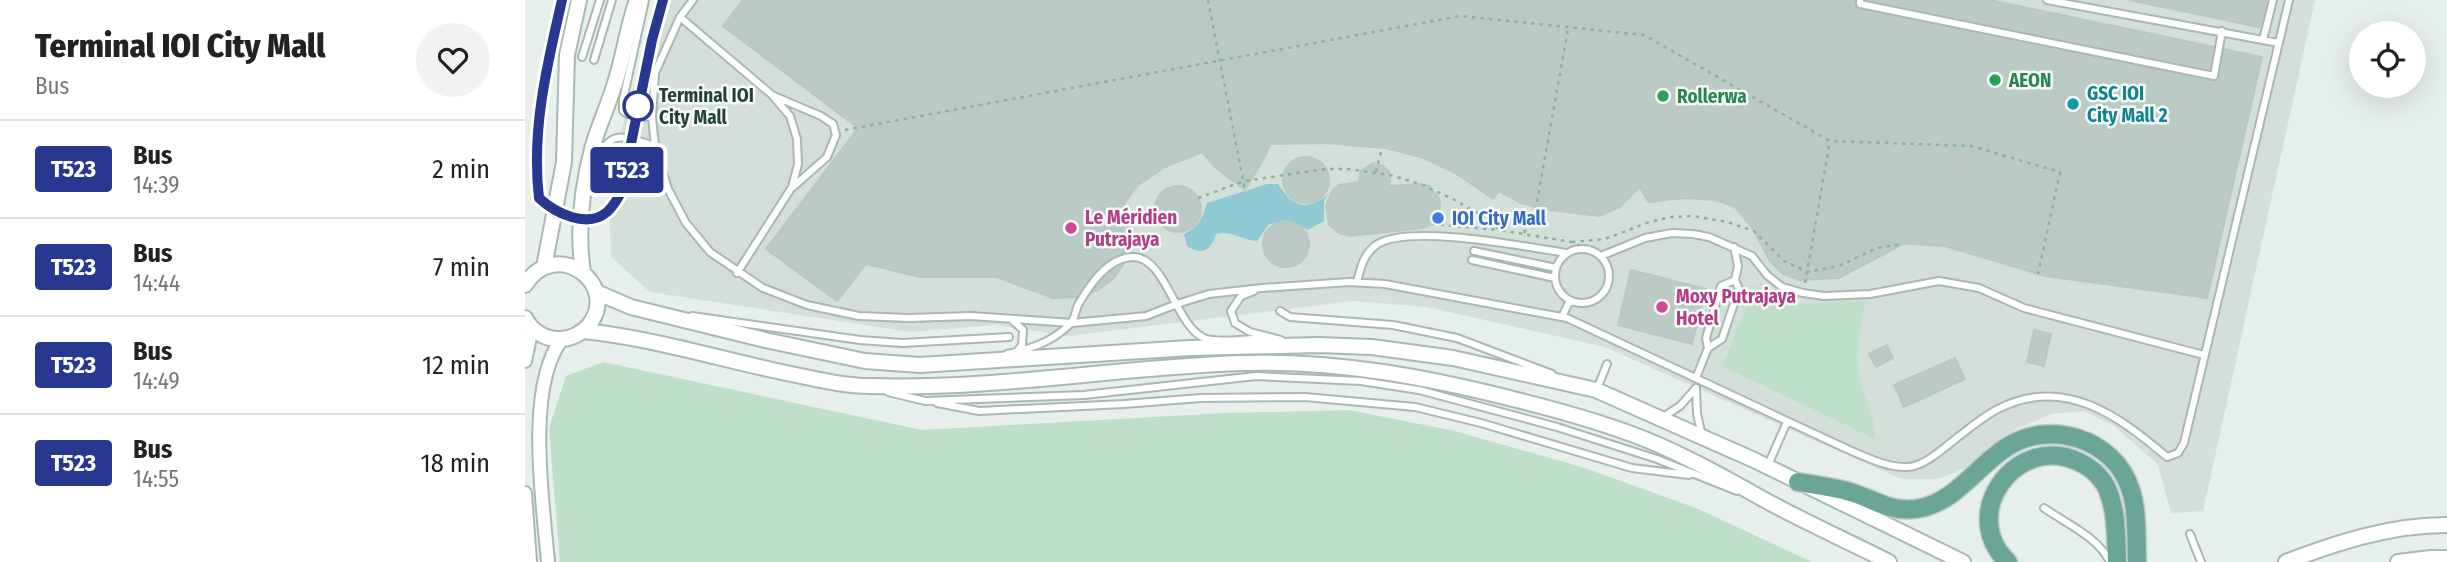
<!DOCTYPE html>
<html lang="en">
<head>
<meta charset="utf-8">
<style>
	body { margin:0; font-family:"Fira Sans Condensed",sans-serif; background:#f2f2f2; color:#222; height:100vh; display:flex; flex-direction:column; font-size:26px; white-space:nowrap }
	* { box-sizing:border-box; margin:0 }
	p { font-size:23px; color:#767676 }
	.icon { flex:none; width:38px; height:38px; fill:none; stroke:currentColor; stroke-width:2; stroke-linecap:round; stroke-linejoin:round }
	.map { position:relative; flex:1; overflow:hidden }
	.sheet { display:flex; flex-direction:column; background:#fff; width:525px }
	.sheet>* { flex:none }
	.badge { padding:0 14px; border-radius:5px; font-size:24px; line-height:46px }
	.buttons { position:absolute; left:1824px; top:21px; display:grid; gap:14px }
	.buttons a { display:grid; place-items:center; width:77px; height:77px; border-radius:50%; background:#fff; box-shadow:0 7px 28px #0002; font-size:35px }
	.map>.badge { position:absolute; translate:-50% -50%; box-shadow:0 0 0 4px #fff }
	.round { display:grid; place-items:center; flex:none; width:74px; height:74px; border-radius:37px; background:#f2f2f2 }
	.summary { display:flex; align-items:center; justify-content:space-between; height:119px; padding:0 35px }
	h1 { font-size:33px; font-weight:800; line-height:52px }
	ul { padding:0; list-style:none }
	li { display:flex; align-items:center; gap:21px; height:98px; padding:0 35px; border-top:2px solid #e0e0e0 }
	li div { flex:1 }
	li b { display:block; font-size:26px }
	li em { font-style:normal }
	li .badge { min-width:77px; font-weight:700; text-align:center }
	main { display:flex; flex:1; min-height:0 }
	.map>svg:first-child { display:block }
	.built { fill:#d4dfda }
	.green { fill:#bfe0c8 }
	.water { fill:#8ec9d4 }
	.building { fill:#bbcac4; stroke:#b8c9c2; stroke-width:2 }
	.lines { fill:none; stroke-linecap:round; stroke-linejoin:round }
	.service-casing { stroke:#a8b8b2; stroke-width:10 }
	.minor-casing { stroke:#a8b8b2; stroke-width:16 }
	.tertiary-casing { stroke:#a8b8b2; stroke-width:18 }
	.primary-casing { stroke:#c2cac8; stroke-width:21 }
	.path { stroke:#86b3a5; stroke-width:2.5; stroke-dasharray:3.5 5; stroke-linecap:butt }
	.service { stroke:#fff; stroke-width:6 }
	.minor { stroke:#fff; stroke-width:12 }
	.tertiary { stroke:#fff; stroke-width:14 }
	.primary { stroke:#6aa596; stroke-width:18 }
	.line-casing { stroke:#fff; stroke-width:16 }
	.line { stroke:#283890; stroke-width:10 }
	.leisure-dot { fill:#2e9e5b; stroke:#f7fbf9; stroke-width:2.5 }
	.culture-dot { fill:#0f9aa8; stroke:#f7fbf9; stroke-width:2.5 }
	.stop-dot { fill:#fff; stroke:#283890; stroke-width:3.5 }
	.shop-dot { fill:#3f7fe0; stroke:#f7fbf9; stroke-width:2.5 }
	.hotel-dot { fill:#d1479c; stroke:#f7fbf9; stroke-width:2.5 }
	.labels { text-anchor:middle; stroke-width:5; stroke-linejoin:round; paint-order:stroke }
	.leisure-label { font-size:19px; font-weight:bold; fill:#27864d; stroke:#f7fbf9; text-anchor:start }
	.culture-label { font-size:19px; font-weight:bold; fill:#0d838f; stroke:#f7fbf9; text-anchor:start }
	.stop-label { font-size:19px; font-weight:bold; fill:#24423a; stroke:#f7fbf9; text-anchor:start }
	.hotel-label { font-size:19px; font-weight:bold; fill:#b23c85; stroke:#f7fbf9; text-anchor:start }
	.shop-label { font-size:19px; font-weight:bold; fill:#366cbe; stroke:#f7fbf9; text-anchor:start }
</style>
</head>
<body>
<main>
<section class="sheet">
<div class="summary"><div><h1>Terminal IOI City Mall</h1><p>Bus</p></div><a class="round"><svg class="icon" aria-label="heart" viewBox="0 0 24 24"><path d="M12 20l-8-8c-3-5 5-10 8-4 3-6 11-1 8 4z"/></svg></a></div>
<ul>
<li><span class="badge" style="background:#283890;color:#fff">T523</span><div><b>Bus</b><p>14:39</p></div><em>2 min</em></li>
<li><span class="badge" style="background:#283890;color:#fff">T523</span><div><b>Bus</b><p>14:44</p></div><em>7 min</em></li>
<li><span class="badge" style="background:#283890;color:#fff">T523</span><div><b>Bus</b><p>14:49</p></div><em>12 min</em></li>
<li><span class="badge" style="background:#283890;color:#fff">T523</span><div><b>Bus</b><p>14:55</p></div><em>18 min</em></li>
</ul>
</section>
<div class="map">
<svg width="1922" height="562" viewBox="0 0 1922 562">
	<rect width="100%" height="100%" fill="#e6efeb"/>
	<path class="built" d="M133,0H1790L1678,511L1646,513L1633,465L1589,426L1559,411L1527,414L1489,430L1447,465L1414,479H1376L1080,347L902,307L828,301L544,336L472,325L385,332L125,292L86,257L83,179Z"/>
	<path class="green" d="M1230,286L1274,304L1340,300C1337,325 1329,356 1335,381C1341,403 1350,416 1350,439L1197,366Z
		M78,362L397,430L698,413L824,410L930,431L1057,467L1171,508L1287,562H35L24,428L41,376Z"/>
	<path class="water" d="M742,184H753C767,206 781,213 803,194L799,201V221L783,230L767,221L744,224L732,241C718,241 707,230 691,234C686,250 678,256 662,246L659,234C674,227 677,218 682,203Z"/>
	<path class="building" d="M218,0H528L532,24L663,0H1120L1115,187L1095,207L1074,216L1026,210L996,203L974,191L968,199L932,174L899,158L861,148L802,143L746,144L720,190L691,168L677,152L640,167L613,185L528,298L472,277H395L341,264L312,301L241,249L333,128L198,26Z
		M223,0H296L343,36L296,97L203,26Z
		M528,0H663L532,24Z
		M644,0H741L755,29L759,96L755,125L738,160L720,190L691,168L671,145L653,116L643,84L641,50Z
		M1120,0H1465L1737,57L1682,298L1520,276L1420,246L1333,241L1307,251L1283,265L1242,217L1190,200L1158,198L1123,202L1115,187Z
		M1604,0H1745L1739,28Z
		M1321,1L1340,26L1353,53L1363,82L1368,121L1349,185L1335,212L1307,239L1281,261L1260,231L1249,202L1242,169L1244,135L1267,66L1281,42Z
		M318,152L384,201L311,297L245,248Z
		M758 180a23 23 0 1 1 46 0a23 23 0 1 1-46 0Z
		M564,163L601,189L527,292L491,267Z
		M848,163L858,166L864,171L865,181L863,186L895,184L904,186L914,198L915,205L914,215L907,224L898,228L825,236L814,233L804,225L801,205L808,190L814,185L834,182L836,171Z
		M630 209a23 23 0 1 1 46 0a23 23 0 1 1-46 0Z
		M599,202L605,218L607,239L601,260L590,277L573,290L552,297L528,298Z
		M1209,206L1242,217L1283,265L1307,251L1333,241L1378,244L1314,278L1274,280L1258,274L1245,261L1226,226Z
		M738 244a23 23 0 1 1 46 0a23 23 0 1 1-46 0Z
		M1106,270L1181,289L1167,344L1093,325Z
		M1509,330L1526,334L1519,366L1502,362Z
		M1362,345L1368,358L1351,367L1344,354Z
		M1430,358L1440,379L1379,407L1369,385Z"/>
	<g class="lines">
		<g class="service-casing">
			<path id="service" d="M120,0L98,100V111L106,116L127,117
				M168,0L155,17L130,73L127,117L130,146L143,189L161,223L185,252L238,288L282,305L334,316L384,318L446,316L547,323L621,316L652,304L684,294L737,288L824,282L860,284L1042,318L1322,449C1341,457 1362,468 1383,467C1400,466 1420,447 1433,437C1446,427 1459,416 1473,409C1539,375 1594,416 1642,457L1653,453L1659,443L1764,0
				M1335,0V4L1689,76L1697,31
				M1522,0L1754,43
				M155,17L247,95L265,116L272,139L273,164L267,187L212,273
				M1738,40L1748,0
				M57,57L75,0
				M69,60L87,0
				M21,71L37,0
				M249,96L296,116L308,124L311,135L302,157L268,187
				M68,170C86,129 90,134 130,146
				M1030 276a27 27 0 1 1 54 0a27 27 0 1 1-54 0Z
				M949,251L1031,268
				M1076,256L1120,238L1147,233L1168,234L1184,237L1227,256L1242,275L1257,287L1278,293L1299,296L1345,294L1414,281L1454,288L1499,308L1679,355
				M947,260L1030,278
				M832,282C836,267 838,255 851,245C882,223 1002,247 1041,253
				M729,291L716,296L706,311L710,323L725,332L756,340
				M755,311L765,317L868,325L932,338L1027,374
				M167,316L335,340L377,343L484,337
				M1037,317L1045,300
				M486,319L498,330L497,345L493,350
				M1183,348L1181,338L1196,286L1210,280
				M482,354C505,349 527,342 544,325C550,320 550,312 553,305C564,286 582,258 607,257C641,256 650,325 679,338C692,344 727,338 743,338
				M1171,378L1183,348L1197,339L1214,289L1210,280L1213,266L1209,247
				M1072,389L1082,364
				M363,392L400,401L559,395L731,376L836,381L894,390L1032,427L1132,459L1212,491
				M412,403L454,411L599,404L676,398L780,397L890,407L956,423L1107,468L1164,475
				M1138,417L1155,406L1171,388L1172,414L1177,436
				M1243,465L1262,422
				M1519,508C1542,524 1573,537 1585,562
				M1665,534L1676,562"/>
		</g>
		<g class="minor-casing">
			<path id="minor" d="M0,361L7,328
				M0,493L5,562
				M23,562C18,502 0,387 37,339"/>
		</g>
		<g class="tertiary-casing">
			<path id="tertiary" d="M19,267L39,162L42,55L54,0
				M58,272C52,233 57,188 67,149C73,127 83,106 90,83C99,56 102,27 112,0
				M0,285C30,236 96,284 64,325C57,333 46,339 36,339C20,340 7,331 0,318
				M71,292L106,307L240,340L340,361L395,365L665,348L794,345L847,347L928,358L1071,390L1229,460L1438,562
				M58,331C130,338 200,361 271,375C295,380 320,386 345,386C469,390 593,367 717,363C811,360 902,377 992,400C1036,411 1080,423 1122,440C1166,458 1207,482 1249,505C1287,525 1326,543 1364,562
				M1761,562C1813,542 1866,525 1922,525
				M1873,562L1906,558H1922"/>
		</g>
		<g class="primary-casing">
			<path id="primary" d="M1273,482C1290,485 1309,487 1325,492C1352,500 1366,514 1396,508C1431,501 1453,465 1482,447C1525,419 1589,439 1605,488C1613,510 1611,539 1612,562
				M1483,562C1432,514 1492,432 1554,462C1563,466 1573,474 1579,483C1592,505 1591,537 1592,562"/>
		</g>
		<path class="path" d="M683,0L720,190
			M320,130L935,16L1119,35L1305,141L1446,146L1535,172L1513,274
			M851,172L857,148
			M673,198L719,181L801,169H823L865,175L895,184L928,199L966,221L974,230L1047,242L1059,248
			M907,224L974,230
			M999,233L1011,207L1043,29
			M1047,242L1080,239L1124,222L1146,217L1168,216L1202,222L1229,231L1259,261L1282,272L1314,266L1352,248L1378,244
			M1280,283L1305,141"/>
		<use href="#service" class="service"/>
		<use href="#minor" class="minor"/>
		<use href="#tertiary" class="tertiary"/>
		<use href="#primary" class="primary"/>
	</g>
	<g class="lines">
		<g class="line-casing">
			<path id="line" d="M37,0C22,65 6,131 14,198C30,213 62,229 82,212C88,207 92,199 96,193L127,40L138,0"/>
		</g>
		<use href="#line" class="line"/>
	</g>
	<g class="leisure-dot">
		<circle cx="1470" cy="80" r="7"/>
		<circle cx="1138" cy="96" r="7"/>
	</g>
	<circle class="culture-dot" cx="1548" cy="104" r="7"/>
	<circle class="stop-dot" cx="113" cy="106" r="14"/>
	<circle class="shop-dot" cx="913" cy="218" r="7"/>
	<g class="hotel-dot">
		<circle cx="546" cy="228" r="7"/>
		<circle cx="1137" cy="307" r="7"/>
	</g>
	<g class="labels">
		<g class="leisure-label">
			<text x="1484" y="87">AEON</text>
			<text x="1152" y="103">Rollerwa</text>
		</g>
		<g class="culture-label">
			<text x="1562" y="100">GSC IOI<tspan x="1562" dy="22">City Mall 2</tspan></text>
		</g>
		<g class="stop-label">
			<text x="134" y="102">Terminal IOI<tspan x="134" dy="22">City Mall</tspan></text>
		</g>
		<g class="hotel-label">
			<text x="560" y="224">Le Méridien<tspan x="560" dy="22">Putrajaya</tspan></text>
			<text x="1151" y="303">Moxy Putrajaya<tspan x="1151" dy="22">Hotel</tspan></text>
		</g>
		<g class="shop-label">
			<text x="927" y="225">IOI City Mall</text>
		</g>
	</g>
</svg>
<div class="buttons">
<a><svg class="icon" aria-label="locate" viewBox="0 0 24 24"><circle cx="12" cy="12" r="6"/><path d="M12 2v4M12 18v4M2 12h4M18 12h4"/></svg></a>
</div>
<b class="badge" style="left:102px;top:170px;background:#283890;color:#fff">T523</b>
</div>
</main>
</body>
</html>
